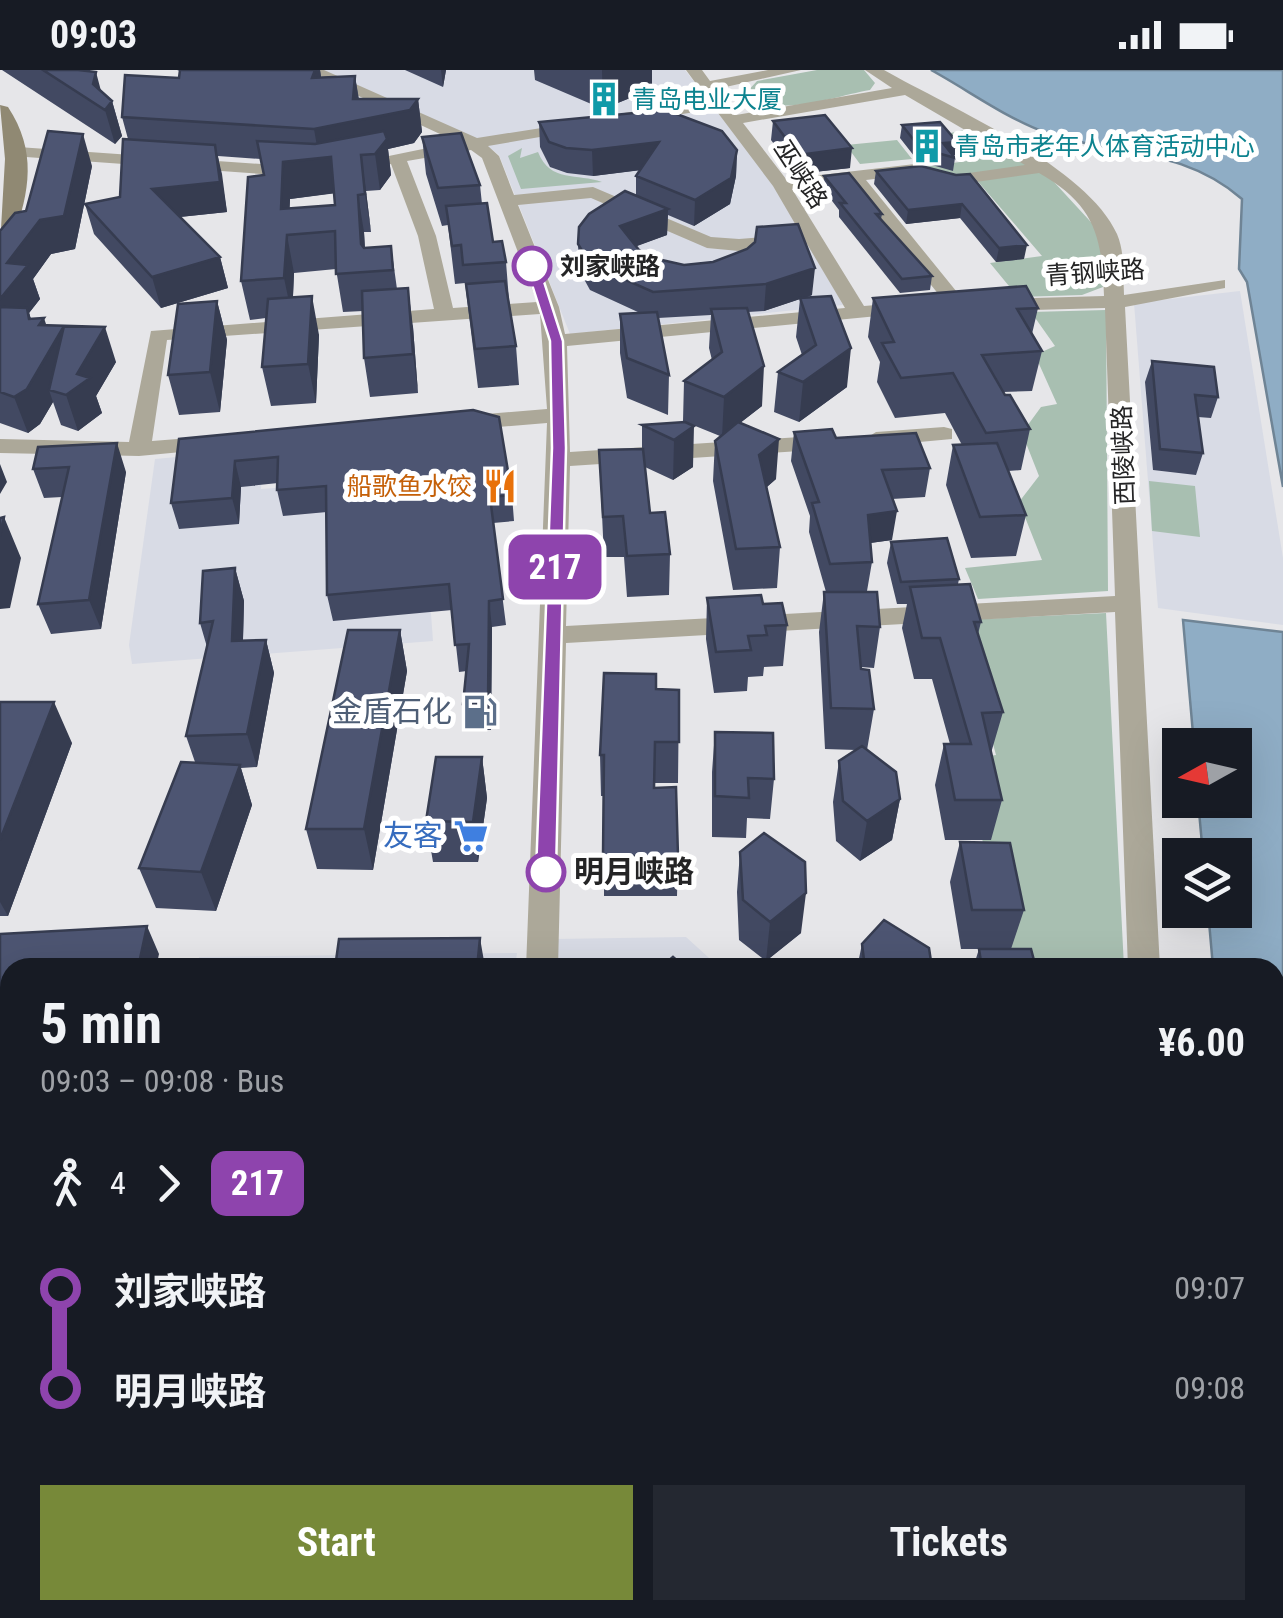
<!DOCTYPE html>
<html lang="en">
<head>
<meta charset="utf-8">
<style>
	body { margin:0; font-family:"Roboto Condensed","Noto Sans SC",sans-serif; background:#242831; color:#f1f3f6; height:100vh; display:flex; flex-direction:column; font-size:38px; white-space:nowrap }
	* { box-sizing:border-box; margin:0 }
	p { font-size:32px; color:#9ea1a6 }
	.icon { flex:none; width:55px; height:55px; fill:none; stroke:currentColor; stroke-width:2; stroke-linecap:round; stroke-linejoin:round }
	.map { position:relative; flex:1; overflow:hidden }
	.side { position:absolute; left:0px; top:888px; width:1285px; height:662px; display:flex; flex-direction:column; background:#171b24; border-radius:30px 30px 0 0; box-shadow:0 10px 40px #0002 }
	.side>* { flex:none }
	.badge { padding:0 20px; border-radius:15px; font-size:35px; line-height:65px }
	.needle { width:65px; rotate:262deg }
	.buttons { position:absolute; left:1162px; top:658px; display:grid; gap:20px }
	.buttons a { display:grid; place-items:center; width:90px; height:90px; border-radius:0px; background:#171b24; box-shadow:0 10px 40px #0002; font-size:50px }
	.map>.badge { position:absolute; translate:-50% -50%; box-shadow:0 0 0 5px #fff }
	.legs { display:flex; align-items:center; gap:15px; height:110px; padding:0 40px; font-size:32px }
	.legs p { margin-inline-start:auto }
	.head { display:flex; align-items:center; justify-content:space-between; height:170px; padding:0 40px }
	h1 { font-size:55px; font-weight:700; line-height:75px }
	.primary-button { display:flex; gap:20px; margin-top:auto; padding:20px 40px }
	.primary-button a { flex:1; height:115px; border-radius:0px; background:#778939; color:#fff; font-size:40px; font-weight:700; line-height:115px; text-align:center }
	.primary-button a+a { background:#242831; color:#f1f3f6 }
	ul { padding:0 40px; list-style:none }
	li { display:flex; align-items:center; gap:35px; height:100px; font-size:38px }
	li i { display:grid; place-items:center; width:15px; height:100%; margin:0 12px; background:currentColor }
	li i::after { content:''; width:25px; height:25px; margin:-12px; border:8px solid; border-radius:50%; background:#171b24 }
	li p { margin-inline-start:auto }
	li:first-child i { background:linear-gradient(#0000 50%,currentColor 0) }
	li:last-child i { background:linear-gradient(currentColor 50%,#0000 0) }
	.status { display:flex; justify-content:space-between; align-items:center; height:70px; padding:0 50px; background:#171b24; direction:ltr }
	.status svg { height:28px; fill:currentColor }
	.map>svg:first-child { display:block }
	.built { fill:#d8dbe5 }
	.green { fill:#a8bfb1 }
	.water { fill:#8fadc5; stroke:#6f8495; stroke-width:2.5 }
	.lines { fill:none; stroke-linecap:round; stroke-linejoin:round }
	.street { fill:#aca899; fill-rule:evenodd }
	.secondary { fill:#908973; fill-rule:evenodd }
	.wall { fill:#424962; fill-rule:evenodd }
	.shaded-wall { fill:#363c50 }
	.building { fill:#4d5572; stroke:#363c50; stroke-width:2.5; fill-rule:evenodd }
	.line-1 { fill:#8e44ad; stroke:#fff; stroke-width:2.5 }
	.stop-1-dot { fill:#fff; stroke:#8e44ad; stroke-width:5 }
	.labels { text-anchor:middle; stroke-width:10; stroke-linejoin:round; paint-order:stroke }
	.far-culture-label { font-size:25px; fill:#0d838f; stroke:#fff; text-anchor:start }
	.far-street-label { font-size:25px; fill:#242425; stroke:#fff }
	.far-stop-label { font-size:25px; font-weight:bold; fill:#242425; stroke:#fff; text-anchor:start }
	.far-food-label { font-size:25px; fill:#c56008; stroke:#fff; text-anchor:end }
	.service-label { font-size:30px; fill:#4e5e75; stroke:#fff; text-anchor:end }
	.shop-label { font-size:30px; fill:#366cbe; stroke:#fff; text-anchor:end }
	.stop-label { font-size:30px; font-weight:bold; fill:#242425; stroke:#fff; text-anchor:start }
</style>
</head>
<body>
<div class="status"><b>09:03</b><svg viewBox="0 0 49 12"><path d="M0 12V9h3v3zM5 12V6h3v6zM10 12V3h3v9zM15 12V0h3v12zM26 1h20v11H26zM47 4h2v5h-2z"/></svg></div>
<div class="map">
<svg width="1283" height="1548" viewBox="0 0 1283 1548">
	<rect width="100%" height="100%" fill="#e6e6e9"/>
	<path class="built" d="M321,0H685L777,117L843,235L570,264L499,85L485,74Z
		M1240,221L1283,488V555L1158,538L1134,233Z
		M263,379L261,419L421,407L433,571L132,594L129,575L155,389Z
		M686,867L719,897L553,898L554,869Z
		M517,883L515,898H197L199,887Z
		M531,1540H1158L1159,1548H531Z"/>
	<path class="green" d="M817,0H864L875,13L870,20C834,26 775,50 746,23L757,11Z
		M968,59L1029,96L961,105L923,97L967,91L942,65Z
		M897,70L912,89L860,94L846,75Z
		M522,78L520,88L538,82C550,113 578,103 602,112L521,119L508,86Z
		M1042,99L1101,163L1103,217L1082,225L1018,227L990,193L1042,186L974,107Z
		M1106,240L1108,521L978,529L965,498L1042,490L1019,432L1039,406L1022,363L1041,337L1057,334L1035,285L1055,276L1031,242Z
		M1149,411L1195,416L1200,467L1152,461Z
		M1106,543L1124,897H1005L968,689L996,685L960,550Z
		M698,1540H1083L1084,1548H707Z"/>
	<path class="water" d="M931,0H1283V417L1247,212L1239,199L1242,129C1182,77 1118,87 1047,63C1007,49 968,20 931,0Z
		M1183,550L1283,562V1548H1269L1268,1540H1275V898L1213,897L1208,840H1235V785H1203L1198,730H1235V675H1194Z"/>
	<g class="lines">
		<path class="street" d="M303,0H324L477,68L586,51V59L488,76L499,86L514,125L593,117L711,167L739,169L801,164L773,116L715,39L630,52L624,51V43L708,30L686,0H702L710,11L768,0H801L717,19L736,45L892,18L865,0H884C947,36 1087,96 1117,164C1125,183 1123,205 1124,225L1225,210V218L1125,237L1160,898H1128L1115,542L566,573L558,898H526L547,353L462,360L451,353L462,346L547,339L540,244L167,270L152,371L216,366L227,373L224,378L139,386L0,383V369L129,372L151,261L434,239L418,166L391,94L349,101L340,96L457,72ZM905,25L1025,95L955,105L915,94L786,109L743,53ZM471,80L482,88L537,232L453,238L436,166L407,91ZM1039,103C1095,135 1102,166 1104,226L998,229L988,235L998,241L1105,238L1115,526L566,556L570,396L830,379L841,372L830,365L570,382L567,276L919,242L922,238L912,232L864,236L792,119L849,112L951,240H965V232L866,110L915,104L955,115ZM591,128L707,178L739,181L807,174L845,238L565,264L559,237L518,135Z
			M18,77L304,97L313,102L304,107L12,86V78Z
			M944,357L952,359V369L876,376L865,369L876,362Z
			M0,1487H10V1531H0Z
			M482,1540H526V1548H482Z
			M1149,1540H1193V1548H1149Z"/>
		<path class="secondary" d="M0,35L8,37C37,81 30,121 13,168L0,176L5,89Z"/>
	</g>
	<path class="wall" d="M2,0H78L112,31L122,66L115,74Z
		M177,0H320L321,7L355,6L359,29H418L422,62L414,73L388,79L391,105L380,120L366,121L371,162H364L365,178L391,176L397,219L413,257L418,323L370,327L364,288L363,241L343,242L336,199L294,203L293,227L319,265L316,333L271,336L262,297L266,248L250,250L241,211L264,105L261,89L218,86L227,142L180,147L220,187L228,218L161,238L94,164L85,134L120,127L128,69L122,47L179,8L180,1ZM334,123L335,135L289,138L290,129Z
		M405,0H446L443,17Z
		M534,0H652V19L603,39L535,10Z
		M773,51L850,98L796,104L771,70Z
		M539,52L737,80L736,106L730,134L694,156L668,145L667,165L636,176L639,180L653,188L812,225L806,228L847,317L799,352L774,342L778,302L802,285L796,267L800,229L764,241L748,242L762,336L740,353L776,409L767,417L780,477L777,518L733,520L713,411L715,371L720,366L683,351L684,311L712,290L709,278L711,245L658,248L669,305L668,345L627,328L620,283V244L640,243L590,220L579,200L578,174L636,126V106L640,100L593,106L567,103L550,97L540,77Z
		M902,55L957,72L955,85H953L955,88L953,101L918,91L900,68Z
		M422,67L480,115L482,134L493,172L506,192L509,230L516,276L519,315L478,318L465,213L455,214L448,155L442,156L426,104Z
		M92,96L75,179L51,184L33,209L40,229L29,243L31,249L116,292L96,326L102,343L78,361L61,355L53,332L40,354L28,363L0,353V161Z
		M921,96L1024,189L996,192L960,148L906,154L874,114L876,101Z
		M824,106L882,144L881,149L932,206L930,220L900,223L839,147V140L823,119Z
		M873,228L1038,238L1032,264L1042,281L1032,321L1003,322L1030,359L1021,400L1008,401L1026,445L1016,486L971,488L946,415L953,375H962L945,343L895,348L877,312L880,292L868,267Z
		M217,231L227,270L220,342L179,345L168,305Z
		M1152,291L1218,327L1211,348L1198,347L1203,383L1196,405L1153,400L1145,312Z
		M685,352L693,397L673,410L645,397L650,443L670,484L669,525L627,527L624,487H604L599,380L642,379V355Z
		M794,362L836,368L930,398L925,427L892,429V470L870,473L872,492L867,521L880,557L874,598L861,597L874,639L867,680L900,729L892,770L860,791L836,771L833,732L839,691L856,680L825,679L819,562L824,522H826L809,462L810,446L791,391Z
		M179,369L512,425L514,451L493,453L506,555L492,557L491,660H467L463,634L467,601L459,602L452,540L333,551L327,525V442L283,446L277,420L278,413L241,417L239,454L179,459L171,433Z
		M38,377L126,402L101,559L51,564L38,534L62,427L44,428L33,399Z
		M891,472L959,509L958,514L981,552L978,564L1003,642L991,683L1002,730L991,770H945L935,715L944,674H950L932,609H914L902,558L907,534H897L887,493Z
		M235,498L244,531L243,570H266L274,603L257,697L241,698L252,735L216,841L156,838L139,798L195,692L186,666L207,577L200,553Z
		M707,528L763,534L787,555L783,596L764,597L763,606L748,607L747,621L714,623L706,569Z
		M400,560L407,601L373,800L317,799L306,759Z
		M656,619L679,620L678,713H655V718L678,786L677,826H604V726H601L600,685Z
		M0,632L72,673L8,846H0Z
		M715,662L774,709L770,749L747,748L746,768L712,767V702Z
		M482,687L487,728L478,792H433L426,751Z
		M960,772L1024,840L1011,879L1036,898H973L979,879H989H961L950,812Z
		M740,782L801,863L766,891L739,870L737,822Z
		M0,864L159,884L10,898V1011L0,1012Z
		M862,874L932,898H857Z
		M0,1049H10V1192H0Z
		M0,1243L10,1244V1463H0Z"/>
	<path class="shaded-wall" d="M315,0H320L323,22L312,8Z
		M441,0H446L443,17Z
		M602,0H652V19L603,39Z
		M96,2L105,36L93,14Z
		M355,6L360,39L418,29L422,62L414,73L388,79L391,105L380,120L375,84L377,81L332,91L337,123L290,129L289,165H287L294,203L292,246L284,208L281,139L283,92L319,88L314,59L353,29Z
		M112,31L122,66L115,74L105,40Z
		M83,64L92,96L75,179L51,184L33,209L40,229L29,243L39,273L0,254V229L7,193Z
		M659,72L658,98L593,106L592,80Z
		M957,72L955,85L948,86L943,73Z
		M215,75L222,104L227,142L160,149L152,119Z
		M852,78L850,98L796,104L798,85Z
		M737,80L736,106L730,134L694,156L695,130Z
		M361,85L366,121L371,162L365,124Z
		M358,125L364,162L366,202L361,174Z
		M962,134L960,148L906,154L908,140Z
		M668,139L667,165L621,182L620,156Z
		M1027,175L1024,189L996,192L999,178Z
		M220,187L228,218L161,238L152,207Z
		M815,198L812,225L764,241L766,214Z
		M408,218L413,257L418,323L413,284Z
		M312,226L319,265L316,333L308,294Z
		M217,231L227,270L220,342L210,302Z
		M44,248L53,275L64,256L49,320L53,332L40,354L28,363L14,327L39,255Z
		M105,257L116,292L96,326L102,343L78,361L66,325Z
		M851,278L847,317L799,352L803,312Z
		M764,296L762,336L722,367L724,327Z
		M694,356L693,397L673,410L674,370Z
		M779,369L776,409L756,426L759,385Z
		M117,373L126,402L101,559L89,530Z
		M235,391L241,417L239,454L232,428Z
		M0,394L7,412L0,424Z
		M897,441L892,470L863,474L868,445Z
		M4,447L21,488L10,538L0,539V466Z
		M235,498L244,531L242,604L232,571Z
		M489,531L492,557L491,660L488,634Z
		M400,560L407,601L373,800L364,759Z
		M266,570L274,603L257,697L247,664Z
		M54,632L72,673L8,846L0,832V770Z
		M482,687L487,728L478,792L473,752Z
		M240,695L252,735L216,841L201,802Z
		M900,729L892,770L860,791L867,751Z
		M806,823L801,863L766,891L770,852Z
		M147,856L159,884L156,898H138Z
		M480,868L485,897V898H477Z
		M10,1363V1456L0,1448V1398Z
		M0,1539L11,1546L10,1548H0Z
		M189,1540H215L213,1548H188Z
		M433,1540H444V1548H433Z"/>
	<path class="building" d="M43,0H78L96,2L93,14L112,31L105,40Z
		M180,0H315L312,8L355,6L353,29H418L410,40L314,59L122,47L125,5L179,8Z
		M666,40L722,61L737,80L731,108L695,130L636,106L659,72L592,80L566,78L549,72L539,52Z
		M825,45L852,78L798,85L773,51Z
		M940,52L957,72L943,73L955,88L920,78L902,55Z
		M48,61L83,64L64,146L40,150L7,193L28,195L0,229V161L15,143L26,141Z
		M384,61L387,69L375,84L361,85L365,124L358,125L361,174L364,178L391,176L393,200L336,204L335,161L287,165L284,208L241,211L248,107L264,105L257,71L315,74ZM331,87L335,135L281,139L283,92Z
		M461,63L480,115L438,118L422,67Z
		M123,69L215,75L220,112L152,119L220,187L152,207L85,134L120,127Z
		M921,96L956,105L970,104L1027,175L999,178L962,134L908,140L876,101Z
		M849,103L882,144H876L932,206L902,209L840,133H846L824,106Z
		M625,121L668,139L620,156L639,180L653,188L684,195L713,192L747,179L755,172L757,157L798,154L815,198L766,214L653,222L590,194L578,174L579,157L589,144Z
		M487,133L493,172L502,171L506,192L463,195L461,175L452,176L446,136Z
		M505,211L516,276L475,279L466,214Z
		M1026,216L1038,238L1017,239L1042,281L982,285L1005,325H1010L1030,359L986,363L953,303L901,308L882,273L894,272L873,228Z
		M408,218L413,284L364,288L362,221Z
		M312,226L308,294L262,297L268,229Z
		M831,226L851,278L803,312L778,302L816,275L800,228Z
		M217,231L210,302L168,305L178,234Z
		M0,237L27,238L29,249L44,248L39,255L105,257L77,304L90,308L66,325L49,320L64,256L27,319L14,327L0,322Z
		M747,238L764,296L724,327L684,311L722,282L711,239Z
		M657,242L669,305L627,288L620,244Z
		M1152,291L1214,297L1218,327L1195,325L1203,383L1160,379Z
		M473,340L499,347L512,425L490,427L503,529L489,531L488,634H463L469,574L455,575L449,514L327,525L326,416L277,420L278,387L235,391L232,428L171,433L179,369Z
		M685,352L694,356L674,370L642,355Z
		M738,352L779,369L759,385L780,477L736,479L715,371Z
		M832,359L836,368L916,363L930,398L882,400L897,441L868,445L872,492L830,494L812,433L819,432L794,362Z
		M117,373L89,530L38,534L69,397L33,399L38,377Z
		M997,373L1026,445L980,447L953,375Z
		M643,379L650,443L665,442L670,484L627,486L623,446L603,447L599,380Z
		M4,447L0,466V448Z
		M947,468L959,509L901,512L891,472Z
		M235,498L232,571L266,570L247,664L186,666L213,551L200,553L203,501Z
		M970,514L981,552H974L1003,642L982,643L1002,730H955L944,674H971L940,568H922L910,517Z
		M824,522H877L880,557L857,556L861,599L869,600L874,639L831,638Z
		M761,525L763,534L782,533L787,555L765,556L767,565L748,566L751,580L716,582L707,528Z
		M348,560H400L364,759H306Z
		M604,603L656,604V619L679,620V672H655L654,718L676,717L678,786H603L604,685H600Z
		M0,632H54L0,770Z
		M715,662L773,663L774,709L748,708L749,728L715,726Z
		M862,676L896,702L900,729L867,751L843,731L839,691Z
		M436,687H482L473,752L426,751Z
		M181,692L240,695L201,802L139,798Z
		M764,763L805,792L806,823L770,852L743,830L740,782Z
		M960,772L1010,773L1024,840H972Z
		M884,850L929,878L932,898H865L862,874Z
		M147,856L138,898H10V984L0,985V864Z
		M480,868L477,898H335L339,869Z
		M979,879H1031L1036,898H982Z
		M673,887L686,898H660Z
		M0,1049H10V1168H0Z
		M0,1243L10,1244V1363L0,1398Z
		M98,1540H189L188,1548H96Z
		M351,1540H433V1548H350Z
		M613,1540H675L676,1548H613Z"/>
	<path class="line-1" d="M532,192L539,196L563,271L566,378L556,802L546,809L536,802L552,378L550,271L526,196Z"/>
	<defs>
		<g id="building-bare" transform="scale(2.7)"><path d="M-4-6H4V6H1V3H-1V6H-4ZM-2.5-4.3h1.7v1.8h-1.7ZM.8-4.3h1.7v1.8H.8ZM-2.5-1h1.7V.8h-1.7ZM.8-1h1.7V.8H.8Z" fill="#0f9aa8" stroke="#fff" stroke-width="2.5" paint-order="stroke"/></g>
		<g id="restaurant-bare" transform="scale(2.7)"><path d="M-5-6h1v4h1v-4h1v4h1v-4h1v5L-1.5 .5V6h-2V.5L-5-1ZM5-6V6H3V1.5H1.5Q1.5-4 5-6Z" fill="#e8710a" stroke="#fff" stroke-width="2.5" paint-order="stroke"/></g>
		<g id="fuel-bare" transform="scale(2.7)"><path d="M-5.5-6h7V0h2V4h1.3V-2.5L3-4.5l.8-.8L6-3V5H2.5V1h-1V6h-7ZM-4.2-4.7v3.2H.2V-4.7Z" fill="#5c6f8a" stroke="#fff" stroke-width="2.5" paint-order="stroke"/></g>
		<g id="supermarket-bare" transform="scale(2.7)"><path d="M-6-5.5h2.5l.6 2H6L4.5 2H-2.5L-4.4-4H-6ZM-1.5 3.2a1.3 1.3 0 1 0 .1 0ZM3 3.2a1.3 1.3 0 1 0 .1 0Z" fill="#3f7fe0" stroke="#fff" stroke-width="2.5" paint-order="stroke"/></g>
	</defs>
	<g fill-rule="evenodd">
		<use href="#building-bare" x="604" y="29"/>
		<use href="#building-bare" x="927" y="76"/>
		<use href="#restaurant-bare" x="500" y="416"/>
		<use href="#fuel-bare" x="480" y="642"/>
		<use href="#supermarket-bare" x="471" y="766"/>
	</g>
	<g class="stop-1-dot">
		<circle cx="532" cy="196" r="18"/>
		<circle cx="546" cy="802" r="18"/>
	</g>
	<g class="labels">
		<g class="far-culture-label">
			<text x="632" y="38">青岛电业大厦</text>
			<text x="955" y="85">青岛市老年人体育活动中心</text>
		</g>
		<g class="far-street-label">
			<text transform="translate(801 104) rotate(57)" y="9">巫峡路</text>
			<text transform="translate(1095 202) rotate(-4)" y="9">青钢峡路</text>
			<text transform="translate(1123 385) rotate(-92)" y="9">西陵峡路</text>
		</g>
		<g class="far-stop-label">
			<text x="560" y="205">刘家峡路</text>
		</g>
		<g class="far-food-label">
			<text x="472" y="425">船歌鱼水饺</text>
		</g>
		<g class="service-label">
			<text x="452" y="652">金盾石化</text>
		</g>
		<g class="shop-label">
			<text x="443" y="776">友客</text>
		</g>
		<g class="stop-label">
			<text x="574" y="812">明月峡路</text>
		</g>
	</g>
</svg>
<div class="buttons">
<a><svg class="needle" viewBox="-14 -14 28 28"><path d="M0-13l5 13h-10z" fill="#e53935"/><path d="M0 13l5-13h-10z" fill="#9ea1a6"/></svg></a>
<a><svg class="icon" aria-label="layers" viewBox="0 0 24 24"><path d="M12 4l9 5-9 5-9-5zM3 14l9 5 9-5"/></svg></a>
</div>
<b class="badge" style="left:555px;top:497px;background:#8e44ad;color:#fff">217</b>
<section class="side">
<div class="head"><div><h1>5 min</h1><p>09:03 – 09:08 · Bus</p></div><b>¥6.00</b></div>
<div class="legs"><svg class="icon" aria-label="walk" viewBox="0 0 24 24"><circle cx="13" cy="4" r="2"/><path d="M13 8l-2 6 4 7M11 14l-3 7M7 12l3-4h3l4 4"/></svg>4<svg class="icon" aria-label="forward" viewBox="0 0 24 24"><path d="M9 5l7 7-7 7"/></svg><b class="badge" style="background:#8e44ad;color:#fff">217</b></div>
<ul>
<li><i style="color:#8e44ad"></i><b>刘家峡路</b><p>09:07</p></li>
<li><i style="color:#8e44ad"></i><b>明月峡路</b><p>09:08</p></li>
</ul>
<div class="primary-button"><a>Start</a><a>Tickets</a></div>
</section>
</div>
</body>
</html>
